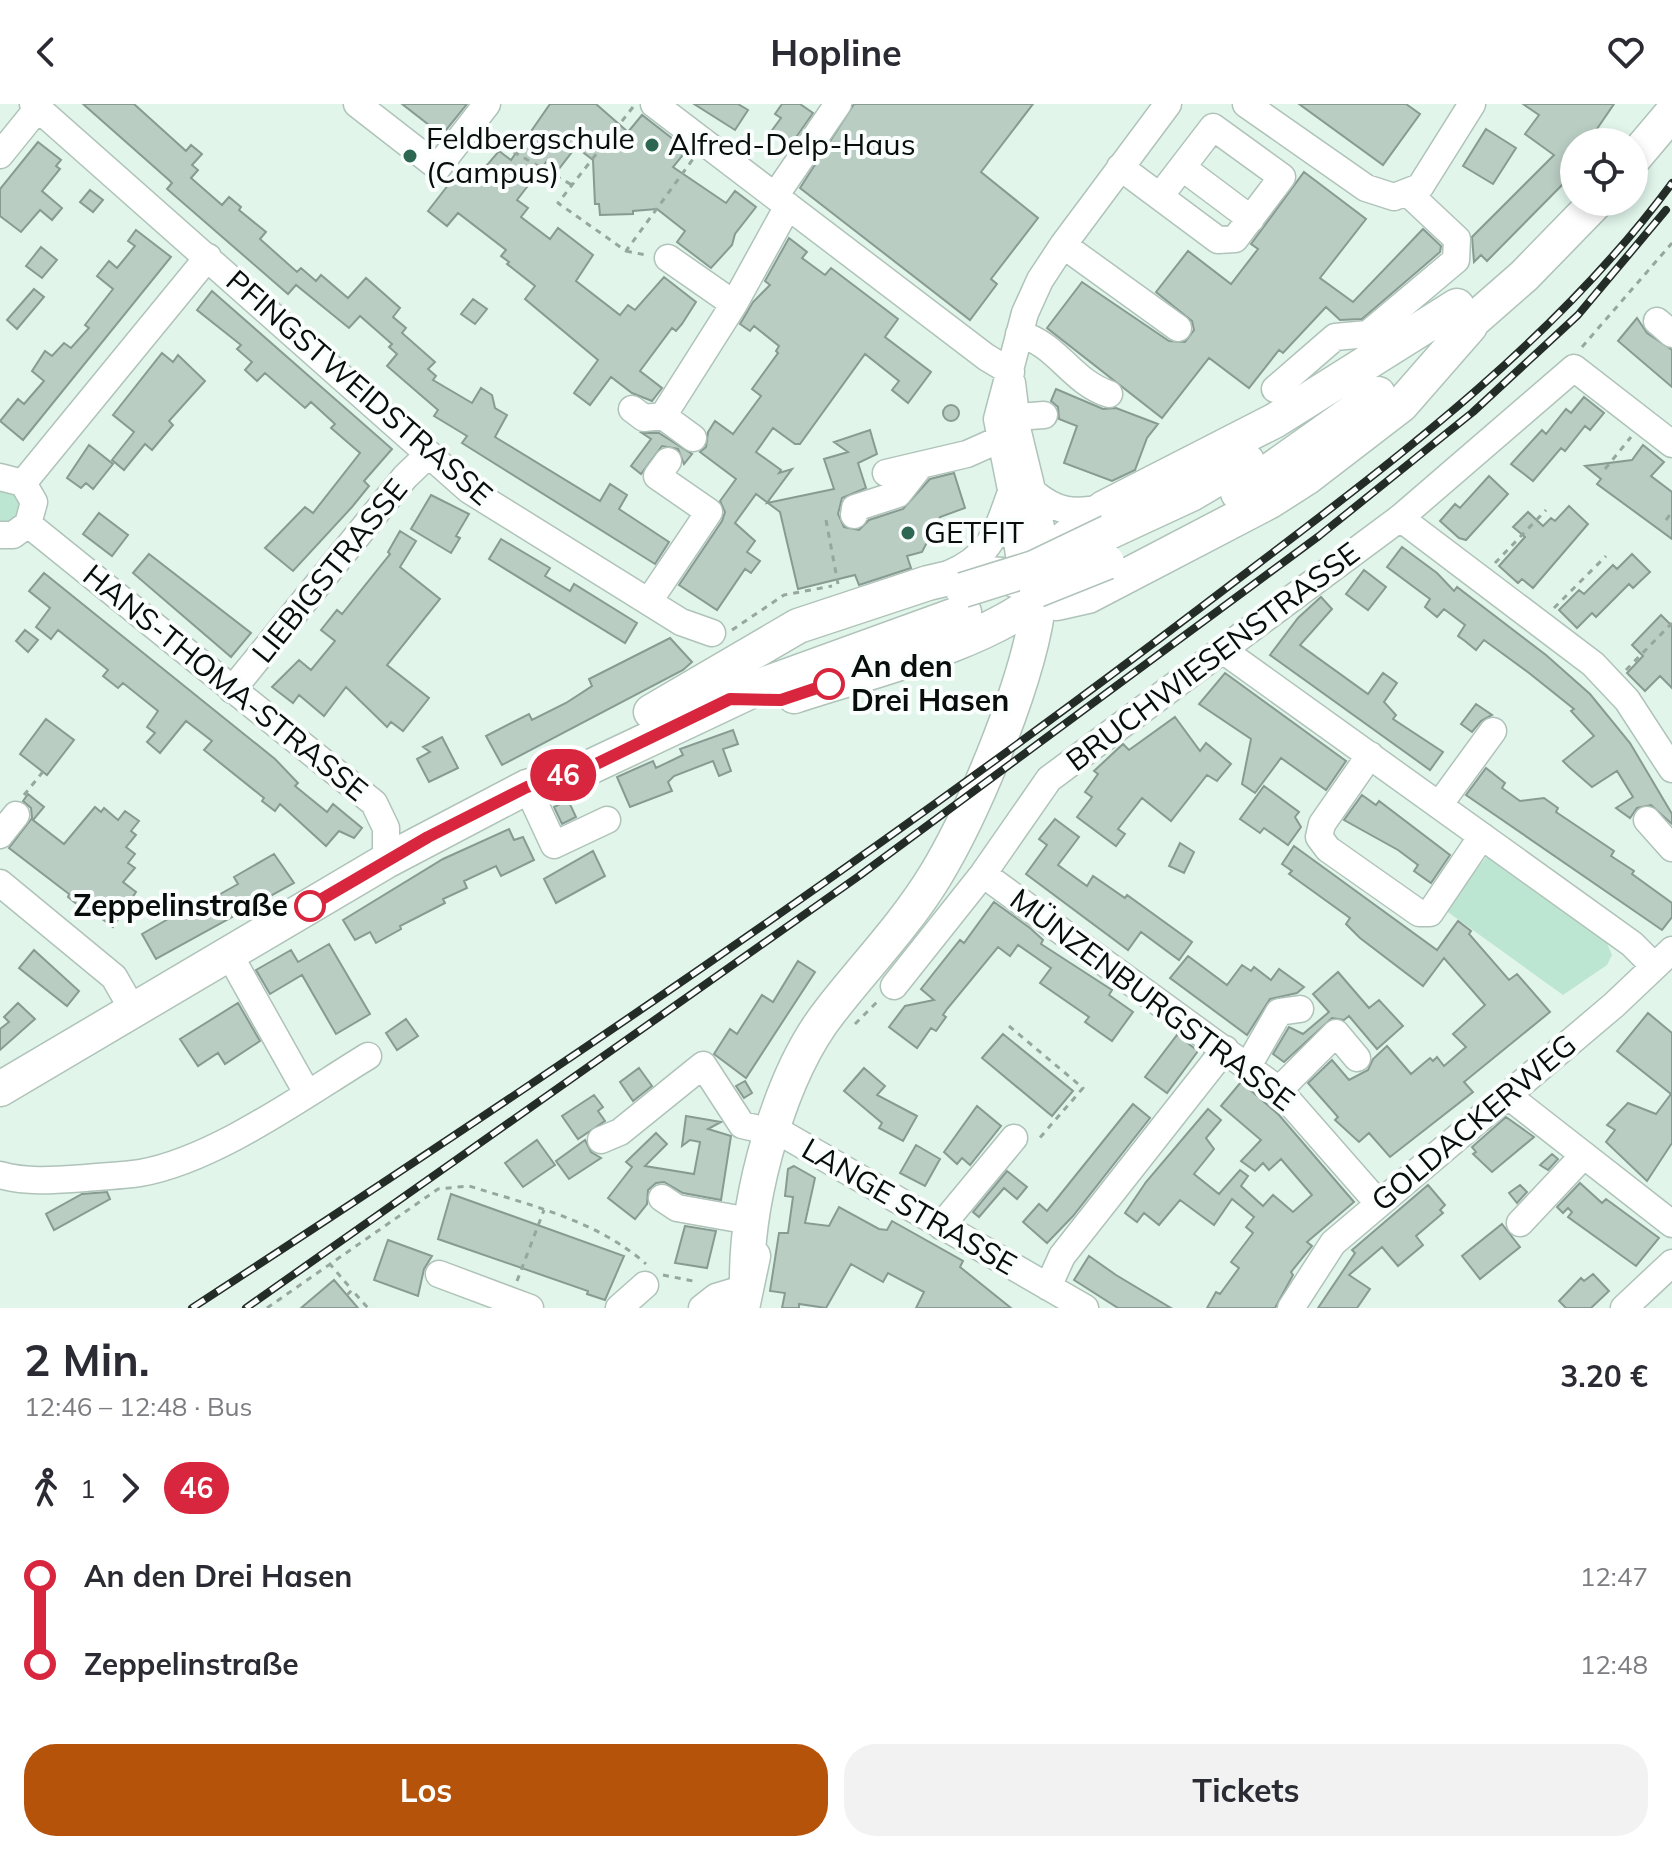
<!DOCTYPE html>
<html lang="de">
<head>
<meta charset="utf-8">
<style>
	body { margin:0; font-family:Mulish,sans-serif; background:#f2f2f3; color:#2b2b33; height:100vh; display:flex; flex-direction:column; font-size:30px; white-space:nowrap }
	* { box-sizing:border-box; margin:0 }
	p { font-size:26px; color:#7c7c81 }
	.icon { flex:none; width:44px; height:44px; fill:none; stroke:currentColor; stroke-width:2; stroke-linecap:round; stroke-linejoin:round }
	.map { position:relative; height:1204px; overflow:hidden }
	.side { display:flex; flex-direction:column; background:#fff; flex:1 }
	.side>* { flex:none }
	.badge { padding:0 16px; border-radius:26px; font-size:28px; line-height:52px }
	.controls { position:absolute; left:1560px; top:24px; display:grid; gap:16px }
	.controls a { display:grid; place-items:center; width:88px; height:88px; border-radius:50%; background:#fff; box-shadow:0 4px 12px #0003; font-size:40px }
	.map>.badge { position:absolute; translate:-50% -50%; box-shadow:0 0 0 4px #fff }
	.legs { display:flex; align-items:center; gap:12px; height:88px; padding:0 24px; font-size:26px }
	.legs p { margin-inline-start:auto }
	.summary { display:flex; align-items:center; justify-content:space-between; height:136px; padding:0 24px }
	h1 { font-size:44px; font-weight:700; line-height:60px }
	.cta { display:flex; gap:16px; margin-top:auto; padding:16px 24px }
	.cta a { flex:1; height:92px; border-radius:32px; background:#b45309; color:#fff; font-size:32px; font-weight:700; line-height:92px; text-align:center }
	.cta a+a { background:#f2f2f3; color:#2b2b33 }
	ul { padding:0 24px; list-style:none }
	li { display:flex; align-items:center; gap:28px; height:88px; font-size:30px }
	li i { display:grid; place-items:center; width:12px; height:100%; margin:0 10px; background:currentColor }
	li i::after { content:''; width:20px; height:20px; margin:-10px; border:6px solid; border-radius:50%; background:#fff }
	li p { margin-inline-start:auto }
	li:first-child i { background:linear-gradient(#0000 50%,currentColor 0) }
	li:last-child i { background:linear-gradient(currentColor 50%,#0000 0) }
	header { display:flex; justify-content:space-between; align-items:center; height:104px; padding:0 24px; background:#fff; font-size:36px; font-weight:700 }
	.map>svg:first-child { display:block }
	.green { fill:#bde6d2 }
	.building { fill:#b9cdc3; stroke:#889b92; stroke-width:2 }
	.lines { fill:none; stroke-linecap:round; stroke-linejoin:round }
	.minor-casing { stroke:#afc3b9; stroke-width:29 }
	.major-casing { stroke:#afc3b9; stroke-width:37 }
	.path { stroke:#97a79f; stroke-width:3; stroke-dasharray:6 6; stroke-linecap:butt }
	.minor { stroke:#fff; stroke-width:26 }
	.major { stroke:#fff; stroke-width:34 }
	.rail-casing { stroke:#242c28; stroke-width:8 }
	.rail { stroke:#fafefc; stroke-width:5; stroke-dasharray:15; stroke-linecap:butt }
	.major-bridge-casing { stroke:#afc3b9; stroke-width:37; stroke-linecap:butt }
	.major-bridge { stroke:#fff; stroke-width:34 }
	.line-1-casing { stroke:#fff; stroke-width:18 }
	.line-1 { stroke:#d7263d; stroke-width:12 }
	.poi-dot { fill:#2d6751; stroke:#fafefc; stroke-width:3 }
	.stop-1-dot { fill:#fff; stroke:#d7263d; stroke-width:4 }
	.labels { text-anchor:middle; stroke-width:8; stroke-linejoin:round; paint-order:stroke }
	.poi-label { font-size:30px; fill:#070e0b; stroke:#fafefc; text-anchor:start }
	.street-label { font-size:30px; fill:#070e0b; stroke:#fafefc }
	.stop-label { font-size:30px; font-weight:bold; fill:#070e0b; stroke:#fafefc; text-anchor:start }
</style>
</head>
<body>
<header><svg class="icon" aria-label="back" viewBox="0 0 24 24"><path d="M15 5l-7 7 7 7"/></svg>Hopline<svg class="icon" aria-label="heart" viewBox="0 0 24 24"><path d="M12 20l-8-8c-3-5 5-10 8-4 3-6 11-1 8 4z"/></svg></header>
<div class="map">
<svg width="1672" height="1204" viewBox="0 0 1672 1204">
	<rect width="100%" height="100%" fill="#e1f5eb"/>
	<path class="green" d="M0,382L23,393L18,417L0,421Z
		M1487,752L1607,839L1612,851L1607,861L1563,891L1445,806Z"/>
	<path class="building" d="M83,0H134L186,47L191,41L202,50L192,61L198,66L191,74L222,101L229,93L241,103L239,106L266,128L260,135L297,168L301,164L316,177L321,171L348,194L366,174L400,204L393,213L406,224L402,229L435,258L428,265L436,272L433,276L472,299L481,284L492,291L495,304L507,311L495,333L600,397L610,380L627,391L619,405L669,438L655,460L462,339L467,332L434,312L438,306L387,262L397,250L389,243L392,240L360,212L349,224L296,181L288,190L167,85L172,79L169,76Z
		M402,0H467L442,31Z
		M550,0H596L628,28L642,11L687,46L673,63L726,99L735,87L756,103L735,130L732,141L711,164L677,138L685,127L657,105L633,107V110L600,111L599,100H595L593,56L576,43L558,66L547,57L517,96L528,104L521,113L550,135L558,124L593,151L576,177L620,211L628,201L635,206L664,173L696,198L682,220L676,227L672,224L640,267L662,284L652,297L632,289L611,273L590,301L574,289L598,256L525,195L535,182L507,160L509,158L501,152L506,146L458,109L447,122L428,107L456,71L470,81L499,47L511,56Z
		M694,0H738L748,6L735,26Z
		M782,0H800L813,9L790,42L770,29L781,14L775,10Z
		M854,0H1033L981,68L1038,114L991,175L997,180L970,216L800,84Z
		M1299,0H1406L1420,10L1383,61Z
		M1523,0H1614L1588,38H1574V65L1565,78L1487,157L1481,151L1474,158L1472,133L1554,51L1525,30L1539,11Z
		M1486,25L1516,44L1493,80L1463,62Z
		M38,38L61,56L56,62L60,65L42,87L62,104L52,116L40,106L21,128L0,112V85Z
		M1304,68L1366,115L1320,174L1353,198L1423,125L1441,142L1440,148L1362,215L1340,216L1326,203L1283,249L1279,246L1249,284L1209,254L1162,314L1047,224L1082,178L1169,237L1185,238L1194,226L1192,217L1156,188L1188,147L1231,180L1258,145L1251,140Z
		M90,86L103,96L93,108L80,98Z
		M136,126L171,153L23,336L0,317L18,295L24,300L44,277L32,267L45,247L52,252L64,239L71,244L89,224L85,221L113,185L97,172L109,157L117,164L135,142L128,137Z
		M789,134L807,148L802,154L825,171L831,164L898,215L885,233L931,268L908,299L892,286L899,277L865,250L800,340H795L773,324L756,348L781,366L779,369L792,365L767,399L834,385L824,355L848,348L834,338L870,326L877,350L858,359L866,384L842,394L838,410L844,423L859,426L869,416L903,405L930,375L954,369L965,404L940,413L922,448L907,452L911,464L859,481L855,471L798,485L780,408L756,390L735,419L755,437L747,448L760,457L751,469L745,465L717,506L679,481L722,417L725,408L720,397L736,375L700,348L706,343L708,328L715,317L733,330L761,292L752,285L778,249L776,247L779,242L754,222L750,227L740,220L753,198L770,181L765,177Z
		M41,143L57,156L42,174L26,162Z
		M34,185L44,193L17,225L7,216Z
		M212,187L392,345L364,377L369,382L352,403L293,467L265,444L305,403L313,409L360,349L331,324L335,320L311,298L305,304L265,269L257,277L245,266L252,258L237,245L241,241L197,206Z
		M473,195L487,205L475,220L461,210Z
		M1637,214L1647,229L1672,246V283L1618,237Z
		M162,249L173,258L178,251L205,277L169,317L173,321L152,346L145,340L124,366L112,356L134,328L113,311Z
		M1056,285L1103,305L1116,304L1158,320L1147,334L1135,366L1112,377L1064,359L1077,322L1059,315L1058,303L1051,297Z
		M1584,293L1604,309L1590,326L1585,322L1565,347L1561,344L1533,377L1511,360L1542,326L1546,330L1566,305L1571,309Z
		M943 309a8 8 0 1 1 16 0a8 8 0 1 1-16 0Z
		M642,329H659L692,350L684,360L678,345L662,342L641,370L631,362L651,335Z
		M89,341L113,360L93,385L86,379L81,384L67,374Z
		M1643,341L1664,358L1651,372L1672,388V435L1597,380L1601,375L1585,362L1632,356Z
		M1489,372L1508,390L1466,436L1459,434L1440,417L1455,400L1460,404Z
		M431,391L469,410L456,432L460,434L451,449L411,425Z
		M1569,402L1588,420L1533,484L1522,475L1518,479L1499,462L1525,433L1513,423L1528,408L1543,422L1551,414L1555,417Z
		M99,409L128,431L112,452L83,430Z
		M400,427L416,437L400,463L440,495L387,561L429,594L403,627L391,618L387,623L346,583L324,612L299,591L293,599L272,583L299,556L311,566L335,537L321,526L337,506L342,510L390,450L388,448Z
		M501,435L550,464L545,472L570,487L574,480L637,519L625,539L489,455Z
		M1402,443L1437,469L1454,487L1457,483L1546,551L1590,590L1630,639L1672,710V720L1651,701L1637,704L1630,714L1616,704L1633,693L1617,667L1592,683L1569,663L1563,657L1594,632L1571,607L1574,605L1529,569L1484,536L1476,546L1465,537L1458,532L1465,521L1444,505L1437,513L1425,503L1430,495L1387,463Z
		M149,450L251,529L231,553L133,469Z
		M1632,450L1650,468L1633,484L1629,480L1596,513L1592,509L1577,524L1559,506L1579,486L1584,490L1613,461L1617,465Z
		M1364,466L1386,483L1368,506L1346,490Z
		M44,469L275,655L298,679L295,682L327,708L333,700L362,724L354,734L339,727L326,742L280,700L275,707L262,697L264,694L204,646L212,637L186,617L160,649L147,638L155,629L147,623L158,607L123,579L118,584L103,572L108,566L58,526L51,535L36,523L50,504L29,487Z
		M1321,493L1332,505L1300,541L1368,590L1383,569L1397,579L1384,598L1396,611L1393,615L1443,648L1430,666L1270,551L1298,514Z
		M1661,511L1672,522V584L1660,572L1645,587L1627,569L1643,552L1632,541Z
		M25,526L38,536L28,548L16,537Z
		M670,534L692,558L683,566L502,661L486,632L529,610L532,616L566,599L592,582L589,575Z
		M1225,569L1346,657L1326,686L1281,654L1255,689L1242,680L1251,635L1199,600Z
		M1476,600L1492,611L1481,617L1472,628L1461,620Z
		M1175,613L1200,647L1206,639L1231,660L1217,677L1207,671L1171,717L1142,694L1118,725L1125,730L1116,742L1077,713L1092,693L1085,688L1098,670L1094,667L1123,640L1129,646Z
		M46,615L74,636L47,671L20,650Z
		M733,626L738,640L723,645L731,667L719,672L713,657L674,672L668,678L672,687L630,703L617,673L653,657L656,664L683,651L680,645Z
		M442,633L458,664L429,678L417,655L430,648L423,643Z
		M1486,664L1505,679L1502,684L1520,697L1544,694L1558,704L1556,708L1614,747L1611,752L1634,767L1632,770L1672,799V813L1662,826L1466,691Z
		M1264,682L1299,708L1295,713L1301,723L1288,741L1264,724L1260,729L1240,715Z
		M28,690L44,703L33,716L64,740L95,703L101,708L104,704L118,716L125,707L139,717L131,727L136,731L126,743L135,750L128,759L135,764L123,778L136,788L113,823L81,799L79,802L68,793L69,790L9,744L32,714L31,704L23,697Z
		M1362,691L1376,701L1379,697L1450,751L1431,779L1414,767L1418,761L1398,746L1344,716Z
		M568,696L576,713L562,720L554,703Z
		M1055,715L1079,733L1058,761L1087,782L1093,772L1125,794L1127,791L1192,838L1179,856L1141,828L1128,846L1026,770L1047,741L1039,735Z
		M509,725L514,736L523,733L534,756L501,772L496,762L464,777L467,784L443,795L445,799L400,822L401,825L376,839L370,828L355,836L343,816L443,755Z
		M1180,739L1194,748L1184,769L1169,762Z
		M1294,742L1437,846L1458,817L1471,827L1469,830L1509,876L1517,870L1550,908L1464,978L1473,988L1390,1053L1369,1029L1359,1038L1335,1016L1338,1013L1308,979L1332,956L1349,976L1368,966L1373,955L1387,942L1411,970L1430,954L1433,957L1437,953L1444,962L1466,943L1453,930L1485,901L1444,854L1423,882L1360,834L1346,820L1350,814L1289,770L1292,767L1282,760Z
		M593,747L605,772L556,799L544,775Z
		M274,750L294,779L156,855L142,830L182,807L187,815L212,800L210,796L238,780L234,773Z
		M994,798L1030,824L1043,836L1041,840L1112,886L1109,891L1133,908L1112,937L1085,918L1089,913L1040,879L1051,864L1018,841L1010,852L998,843L947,905L943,911L946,913L936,927L931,924L917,944L889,923L905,902L934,896L921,885L960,836L964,839Z
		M329,840L370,910L336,930L302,871L270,890L256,866L291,846L298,858Z
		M34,846L79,887L67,902L19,864Z
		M1188,852L1227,881L1242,861L1251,867L1254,863L1271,876L1279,865L1304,883L1297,889L1270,895L1247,931L1170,874Z
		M798,857L815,868L746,974L714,950L730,925L737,930L762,891L773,898Z
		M1338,868L1369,904L1379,896L1403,922L1377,945L1349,912L1344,916L1332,914L1284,958L1273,950L1289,923L1303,930L1329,908L1313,890Z
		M18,899L35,915L0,946V925L9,918L4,913Z
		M238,899L260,937L225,960L218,949L198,962L180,935Z
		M1648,909L1672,929V1039L1647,1077L1606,1038L1615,1026L1607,1021L1628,999L1656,1010L1671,990L1617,947Z
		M406,915L418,932L397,946L386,929Z
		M1003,930L1073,987L1052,1012L982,954Z
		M1177,931L1198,947L1167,989L1145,973Z
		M639,964L652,982L633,997L620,978Z
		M864,964L885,982L877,991L917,1012L903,1037L879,1024L882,1019L844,987Z
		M745,977L752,989L744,994L736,982Z
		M1241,978L1279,1011L1354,1098L1307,1138L1312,1142L1291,1168L1293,1171L1275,1204H1207L1216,1188L1220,1190L1239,1164L1231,1158L1253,1129L1246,1123L1254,1113L1232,1095L1214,1121L1180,1096L1159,1121L1144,1109L1137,1118L1125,1109L1146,1078L1208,1005L1221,1016L1206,1034L1214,1045L1194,1070L1219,1090L1240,1066L1248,1072L1241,1082L1263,1102L1273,1091L1293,1108L1312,1091L1281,1055L1269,1066L1263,1059L1255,1067L1241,1057L1261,1036L1221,1002Z
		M594,991L603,1003L598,1007L605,1017L578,1035L562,1012Z
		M1133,1000L1150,1014L1073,1112L1047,1139L1023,1118L1039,1100L1047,1107Z
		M977,1002L1001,1022L970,1061L962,1054L957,1060L944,1048Z
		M686,1012L721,1018L708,1025L731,1032L721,1096L683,1089L664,1078L656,1079L648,1086L647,1100L635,1115L608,1094L632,1063L626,1058L656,1029L667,1040L645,1062L694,1070L700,1038L690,1036L682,1042Z
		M1506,1013L1534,1033L1492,1068L1473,1050L1476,1048L1472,1043Z
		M537,1036L555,1061L523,1083L505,1059Z
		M585,1036L591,1048L601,1054L569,1075L556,1057Z
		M916,1041L940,1055L925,1082L900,1069Z
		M1552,1050L1558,1055L1548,1066L1540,1061Z
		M794,1062L815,1074L805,1119L829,1122L839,1103L879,1125L887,1126L892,1117L963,1157L960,1163L1011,1204H916L924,1188L888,1169L883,1178L851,1160L826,1204L799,1200V1204H782L785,1189L770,1187L779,1129H788L793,1093L785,1092L788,1065Z
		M1007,1067L1027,1083L1017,1095L1004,1084L979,1113L973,1108Z
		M1580,1079L1602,1099L1606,1095L1659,1134L1636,1162L1568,1113L1572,1108L1568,1104L1563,1109L1557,1103Z
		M1428,1081L1445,1101L1440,1106L1443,1109L1416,1132L1423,1141L1398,1162L1382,1143L1349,1171L1370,1185L1357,1204H1318L1355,1149L1352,1146Z
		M1520,1081L1527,1088L1517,1099L1509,1089Z
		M107,1088L110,1095L54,1126L46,1110L82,1090Z
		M451,1090L624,1152L605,1196L587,1190L588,1187L438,1135Z
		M1502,1120L1520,1143L1480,1175L1462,1152Z
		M685,1122L716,1127L707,1164L675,1159Z
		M388,1136L432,1152L424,1165L418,1192L374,1176Z
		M1089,1152L1116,1171L1171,1204H1118L1074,1176Z
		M1593,1170L1609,1187L1591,1204H1566L1559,1197L1581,1174L1584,1177Z
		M334,1176L358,1204H301Z"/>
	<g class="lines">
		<g class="minor-casing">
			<path id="minor" d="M33,0L469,386L681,518L712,529
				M357,0L438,63L487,0
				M654,0L986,253L1011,268
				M1246,0L1366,84L1394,93L1420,83L1472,0
				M0,51L38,4
				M1120,63L1218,136L1235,135L1282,73L1213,23L1160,92
				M1183,64L1251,115
				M775,92L838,0
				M1063,141L1178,224
				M668,154L734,200
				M1657,217L1672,230
				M1019,230C1058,240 1070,277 1109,290
				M1012,279L1018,328L1041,423L1039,465
				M1275,285L1335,233L1368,230L1456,156L1457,135L1409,90
				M632,305L644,314L663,312
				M1001,314L1044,311
				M693,334L663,312L734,200L788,102
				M886,369L967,350L1014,329
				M0,373L23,379L34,398L28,420L13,431H0
				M23,379L208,153
				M1033,388C1057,409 1074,409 1104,404
				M854,411L855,404L898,390L920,362
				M1400,414L1593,560L1627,596L1672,665
				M28,420L374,699L386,724V757
				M949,470C992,451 996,429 1011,388
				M1023,479L1017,437L1020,431L997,315L1025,209L1040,176L1063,141L1168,0
				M649,497L709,408L657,372L668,357
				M1224,547L1632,840L1654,862
				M232,586L405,373L429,350
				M1370,651L1322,720L1319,733L1328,745L1419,809H1430L1482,732
				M527,683L554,741L607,716
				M1439,701L1493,627
				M1647,716L1672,744
				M0,731L16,711
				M983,770L1279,986L1379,1100
				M0,779L114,873L133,906
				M229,850L307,989
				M894,882L983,770L1049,675L1400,414L1574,264L1672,340
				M1248,962L1279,908L1300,905
				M1279,986L1336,929L1357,954
				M1507,991L1672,1120
				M601,1036L620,1028L703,961L742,1021L785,1031L1085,1204
				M0,1071C28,1079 57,1076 85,1074C103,1072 122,1072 140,1069C215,1056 304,991 368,952
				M662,1094L677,1104L750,1117
				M1520,1119L1584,1051
				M941,1122L1014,1034
				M439,1170L530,1204
				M1048,1183L1062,1152L1225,945
				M619,1204L645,1181
				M702,1204L716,1193L746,1184
				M1291,1204L1333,1139L1614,901L1672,846
				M1624,1204L1672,1159"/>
		</g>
		<g class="major-casing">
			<path id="major" d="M1634,54L1672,9
				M1452,235L1524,172L1596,98
				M1238,389L1378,290
				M1109,428L1191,390L1247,357
				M1044,451L1104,404L1274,317L1457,202
				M794,592C866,568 982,541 1039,494
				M651,608L798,522L928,479L971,469L1002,471L1023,479L1039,494L1057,499L1088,492L1270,397L1306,374L1401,301L1470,222
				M0,985L386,757L527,683L588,664L768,579L964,508
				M747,1175C747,1093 779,971 831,906C866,861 905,821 935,772C975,706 1032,569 1039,494
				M742,1204L753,1152"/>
		</g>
		<path class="path" d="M633,3L558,99L626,147L693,55
			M503,42L572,81
			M626,147L646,151
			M1582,243L1672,139
			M1605,365L1631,333
			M826,416L838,480
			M1666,416L1672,408
			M1495,459L1546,406
			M1554,504L1606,452
			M732,526L784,491L832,482
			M1626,566L1672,519
			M24,691L46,664
			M855,920L878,897
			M1009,922L1083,984L1037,1037
			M329,1159L352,1186
			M663,1171L698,1178
			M517,1177L544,1106
			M347,1191L352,1186L368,1204
			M267,1204L438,1085L469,1082C530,1101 598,1117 646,1160"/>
		<use href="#minor" class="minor"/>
		<use href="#major" class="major"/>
		<g class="rail-casing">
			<path id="rail" d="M192,1204C535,981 874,752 1200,504C1366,377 1547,249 1672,79
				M246,1204L859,772L1319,432L1473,308L1578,211L1666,106"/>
		</g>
		<use href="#rail" class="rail"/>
		<g class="major-bridge-casing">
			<path id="major-bridge" d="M963,486L1034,464L1109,428
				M1037,486L1107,458"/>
		</g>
		<use href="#major-bridge" class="major-bridge"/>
	</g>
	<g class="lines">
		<g class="line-1-casing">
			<path id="line-1" d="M310,802L428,733L527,683L588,664L730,595L781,596L829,580"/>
		</g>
		<use href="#line-1" class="line-1"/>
	</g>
	<g class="poi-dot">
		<circle cx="652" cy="41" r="8"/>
		<circle cx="410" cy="52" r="8"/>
		<circle cx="908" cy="429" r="8"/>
	</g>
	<g class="stop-1-dot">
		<circle cx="829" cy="580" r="14"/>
		<circle cx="310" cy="802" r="14"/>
	</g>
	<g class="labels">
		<g class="poi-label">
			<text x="426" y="45">Feldbergschule<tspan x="426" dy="34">(Campus)</tspan></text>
			<text x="668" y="51">Alfred-Delp-Haus</text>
			<text x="924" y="439">GETFIT</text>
		</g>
		<g class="street-label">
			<text transform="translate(359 284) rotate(41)" y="10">PFINGSTWEIDSTRASSE</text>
			<text transform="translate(330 467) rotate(-51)" y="10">LIEBIGSTRASSE</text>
			<text transform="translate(1213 553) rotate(-37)" y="10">BRUCHWIESENSTRASSE</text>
			<text transform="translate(225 579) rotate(39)" y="10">HANS-THOMA-STRASSE</text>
			<text transform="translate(1152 896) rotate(37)" y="10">MÜNZENBURGSTRASSE</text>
			<text transform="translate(1474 1019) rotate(-40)" y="10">GOLDACKERWEG</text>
			<text transform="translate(909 1103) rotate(30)" y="10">LANGE STRASSE</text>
		</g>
		<g class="stop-label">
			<text x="851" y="573">An den<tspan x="851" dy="34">Drei Hasen</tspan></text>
			<text x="288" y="812" text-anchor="end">Zeppelinstraße</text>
		</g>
	</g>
</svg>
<div class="controls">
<a><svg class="icon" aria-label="locate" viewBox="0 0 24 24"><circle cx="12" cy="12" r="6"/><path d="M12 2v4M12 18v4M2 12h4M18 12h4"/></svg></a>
</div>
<b class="badge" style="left:563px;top:671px;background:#d7263d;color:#fff">46</b>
</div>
<section class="side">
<div class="summary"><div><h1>2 Min.</h1><p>12:46 – 12:48 · Bus</p></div><b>3.20 €</b></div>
<div class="legs"><svg class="icon" aria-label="walk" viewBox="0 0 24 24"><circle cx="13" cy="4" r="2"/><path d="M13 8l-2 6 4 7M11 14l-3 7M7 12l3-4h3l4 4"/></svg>1<svg class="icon" aria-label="forward" viewBox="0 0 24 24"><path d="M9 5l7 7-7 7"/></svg><b class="badge" style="background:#d7263d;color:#fff">46</b></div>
<ul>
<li><i style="color:#d7263d"></i><b>An den Drei Hasen</b><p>12:47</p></li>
<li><i style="color:#d7263d"></i><b>Zeppelinstraße</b><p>12:48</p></li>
</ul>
<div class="cta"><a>Los</a><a>Tickets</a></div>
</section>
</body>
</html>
